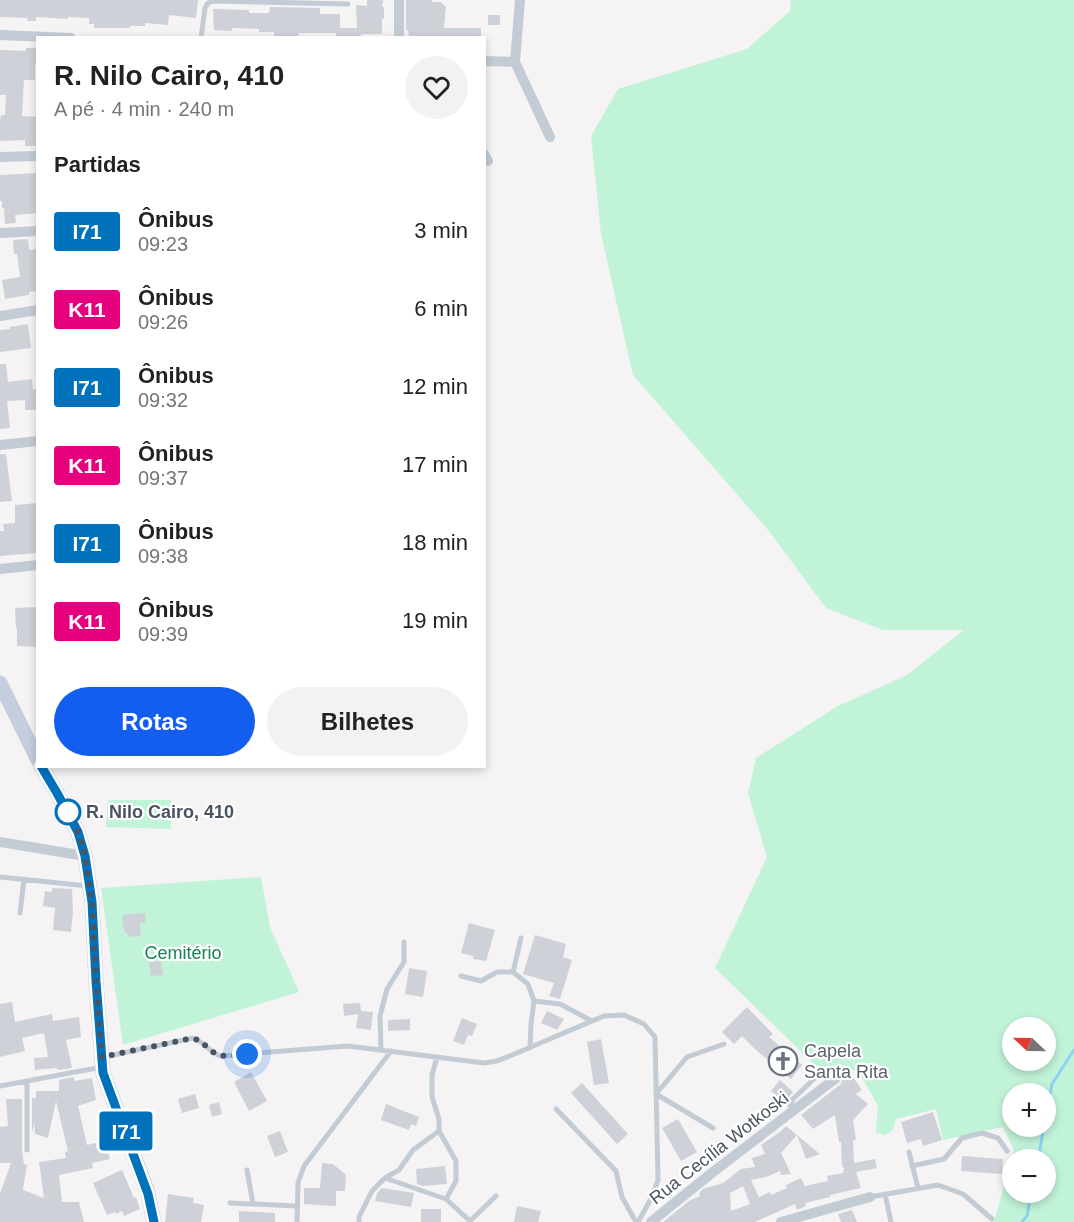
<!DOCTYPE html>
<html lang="pt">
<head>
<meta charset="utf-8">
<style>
	body { margin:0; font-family:Helvetica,sans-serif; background:#f2f2f2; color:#222; height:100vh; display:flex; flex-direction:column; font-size:22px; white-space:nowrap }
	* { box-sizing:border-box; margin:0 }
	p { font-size:20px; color:#767676 }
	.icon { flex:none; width:33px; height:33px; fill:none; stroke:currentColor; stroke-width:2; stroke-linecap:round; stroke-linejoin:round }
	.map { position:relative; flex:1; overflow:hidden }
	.panel { position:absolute; left:36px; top:36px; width:450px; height:732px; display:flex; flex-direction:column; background:#fff; border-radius:0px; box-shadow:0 3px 9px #0003 }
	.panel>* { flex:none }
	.badge { padding:0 12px; border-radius:4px; font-size:21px; line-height:39px }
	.needle { width:39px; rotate:292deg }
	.buttons { position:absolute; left:1002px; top:1017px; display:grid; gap:12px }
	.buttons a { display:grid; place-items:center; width:54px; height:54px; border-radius:50%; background:#fff; box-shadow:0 3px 9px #0003; font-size:30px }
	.you { position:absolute; width:30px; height:30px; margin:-15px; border:4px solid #fff; border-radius:50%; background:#1a73e8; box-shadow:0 0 0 9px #1a73e833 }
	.map>.badge { position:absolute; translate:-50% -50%; box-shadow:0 0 0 3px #fff }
	h2 { padding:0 18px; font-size:22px; line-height:54px }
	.round { display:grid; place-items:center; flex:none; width:63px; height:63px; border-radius:32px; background:#f2f2f2 }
	.summary { display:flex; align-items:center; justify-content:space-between; height:102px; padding:0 18px }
	h1 { font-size:28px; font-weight:700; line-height:45px }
	.primary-button { display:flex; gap:12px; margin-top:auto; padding:12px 18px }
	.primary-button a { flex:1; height:69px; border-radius:36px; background:#135eef; color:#fff; font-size:24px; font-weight:700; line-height:69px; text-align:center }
	.primary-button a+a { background:#f2f2f2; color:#222 }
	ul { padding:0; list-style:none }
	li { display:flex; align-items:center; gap:18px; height:78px; padding:0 18px }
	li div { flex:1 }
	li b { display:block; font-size:22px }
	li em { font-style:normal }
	li .badge { min-width:66px; font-weight:700; text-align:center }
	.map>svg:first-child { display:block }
	.green { fill:#c1f3d9; fill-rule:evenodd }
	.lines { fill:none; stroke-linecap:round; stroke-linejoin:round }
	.stream { stroke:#8dd3f1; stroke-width:3 }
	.building { fill:#cfd1d8; fill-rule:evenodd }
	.lane { stroke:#c3ccd4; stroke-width:5 }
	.street { stroke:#c3ccd4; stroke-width:10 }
	.secondary { stroke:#c5cedc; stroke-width:15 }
	.line-casing { stroke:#fff; stroke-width:14 }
	.line { stroke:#0072bc; stroke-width:9 }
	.walk { stroke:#495462; stroke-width:6; stroke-dasharray:0 10.8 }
	.stop-dot { fill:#fff; stroke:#0072bc; stroke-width:3 }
	.labels { text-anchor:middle; stroke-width:4.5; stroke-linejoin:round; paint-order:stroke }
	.stop-label { font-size:18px; font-weight:bold; fill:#495462; stroke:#fff; text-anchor:start }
	.park-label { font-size:18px; fill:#138456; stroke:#fff }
	.worship-label { font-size:18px; fill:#5b616d; stroke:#fff; text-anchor:start }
	.street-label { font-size:18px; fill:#495462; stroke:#fff }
</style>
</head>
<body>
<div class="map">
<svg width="1074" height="1222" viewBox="0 0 1074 1222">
	<rect width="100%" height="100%" fill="#f5f3f3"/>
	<path class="green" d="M791,0H1074V1222H994L1014,1150L1003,1127L943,1140L936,1109L896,1119L892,1131L885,1135L876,1132L878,1106L859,1072L851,1069L817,1067L715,968L767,857L748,793L756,758L838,706L907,675L964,630H883L826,608L769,531L633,375L601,234L591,136L618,89L747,49L790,11ZM1012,1028H1046V1060H1012ZM1012,1094H1046V1126H1012ZM1012,1160H1046V1192H1012Z
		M108,800H171V829L106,827Z
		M261,877L270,927L299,992L123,1045L101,888Z"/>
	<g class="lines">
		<path class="stream" d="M1046,1119L1052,1084L1074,1050
			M1038,1160L1044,1126
			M1022,1222L1027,1216L1031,1192"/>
	</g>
	<path class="building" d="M0,0H198L196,18L169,15L168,25L145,23V26H130V28H94V24H89V18L68,17V19L36,17V21H27L28,18L0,17Z
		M367,0H383L382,7H384V19H382V34H361L360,38H336V33H299L298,38H274V32H259V29L232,28V31L214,30L213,9L249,10V13H269L270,7L320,8V14H340V28H357L356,5L367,6Z
		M406,0H432V2H441L446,7L444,28H481V38L428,36L427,38H409L408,30H406Z
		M488,15H500V25H488Z
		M26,48H38V64H35V80H24L22,116L38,117V146H25V140L0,141V120L1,115H5L6,95H0V50L26,51Z
		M38,173V213L15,215L16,223L5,224L4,208H2V201H0V175Z
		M28,239L29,250L38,249V291L29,292V295L5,299L2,280L20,277L17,254H14L13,240Z
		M28,324L31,348L0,352V330L10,329V327Z
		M0,364H6L8,382L32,379L33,389H38V410H25V400L7,401L10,428L0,429Z
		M0,454H6L12,501L0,502Z
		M38,503V553L0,556V531H4L3,524L15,523V505Z
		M37,607L38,647L17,646V628H16L15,608Z
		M52,888L72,889L73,912L71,932L53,930L55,908L43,906L45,891L52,892Z
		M145,913L146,923H140L141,936L130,937L124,931L122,915Z
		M469,923L495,930L486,961L473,959V956L461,953Z
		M535,935L566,944L563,957L572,960L560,999L549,996L554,983L523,974Z
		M161,961L163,975L151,976L149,962Z
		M409,968L427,971L423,997L405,994Z
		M12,1002L15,1022L52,1014L53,1021L79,1017L81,1037L66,1040L72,1068L58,1070L56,1068L35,1070L34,1058L48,1057L44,1033L22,1038L25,1051L0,1057V1004Z
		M360,1003L361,1011L373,1012L371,1030L356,1028L358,1014L344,1016L343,1004Z
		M747,1007L773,1034L769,1037L802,1065L791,1079L756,1050L742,1036L734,1044L722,1032Z
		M547,1011L564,1019L557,1030L541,1023Z
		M462,1018L477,1024L472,1036L468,1035L464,1045L453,1041Z
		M410,1019V1030L388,1031V1020Z
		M601,1039L609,1083L594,1085L587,1042Z
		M251,1072L267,1101L249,1111L234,1082Z
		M850,1073L862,1090L856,1094L868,1104L853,1120L856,1140H853L854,1163L875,1159L877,1168L856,1172L861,1188L830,1195V1197L805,1203L806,1206L797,1210L795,1204L755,1222H663L689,1201L700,1196L699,1193L703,1189L723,1183L741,1169L755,1167L752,1158L765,1154L761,1145L780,1132L786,1126L820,1154L806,1159L797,1135L781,1153L791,1174L781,1175L780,1171L766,1177L751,1180L759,1197L770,1192L771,1195L787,1188L786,1185L801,1178L805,1186L828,1181L827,1176L843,1173L844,1168L842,1166L841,1142H839L835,1115L813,1129L801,1115L841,1084L843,1077ZM743,1186L750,1204L731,1211L730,1193Z
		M74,1077V1081L92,1078L96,1100L78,1106L87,1145L103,1141L105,1150H107L110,1159L92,1163L93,1168L59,1175L62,1202H79L84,1222H0V1194L11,1163H0V1127L8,1126L6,1099H22V1150L24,1165L27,1164L23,1190L44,1198L39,1162L66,1158L65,1152L68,1151L56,1101L48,1138L35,1134L34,1123L32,1133V1098H36V1091H59V1080Z
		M780,1080L793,1092L785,1102L771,1091Z
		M582,1083L628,1134L617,1144L571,1093Z
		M195,1094L199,1108L182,1113L178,1099Z
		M219,1102L222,1114L212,1117L209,1105Z
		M386,1104L419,1117L416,1126L411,1124L409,1130L381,1120Z
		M933,1112L942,1140L923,1146L921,1139L907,1143L901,1122Z
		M678,1119L697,1152L681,1161L662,1128Z
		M280,1131L288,1152L275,1157L267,1136Z
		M962,1156L1003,1159L1002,1174L961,1171Z
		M322,1163L333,1164L346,1175L345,1191H336V1206L304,1204V1188H320Z
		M445,1166L447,1184L423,1186L417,1184L416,1169Z
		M122,1170L134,1198L136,1197L140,1209L124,1216L122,1211L116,1214L115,1212L107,1215L93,1183Z
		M382,1188L414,1193L411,1207L375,1201L377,1193Z
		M168,1194L194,1198L193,1203L204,1205L201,1222H165Z
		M517,1206L541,1211L538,1222H514Z
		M421,1209H441V1222H421Z
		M852,1210L857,1222H841L838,1214Z
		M239,1211L275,1213V1222H239Z"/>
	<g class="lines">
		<path class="lane" d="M201,38L205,8L208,3L214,1L348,4
			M0,877L88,886
			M20,913L24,879
			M513,972L521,938
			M461,976L481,981L497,972H513L528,984L534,1001L560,1004L592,1021
			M530,1048L531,1024L534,1001
			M381,1050L380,1016L387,989L404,962V942
			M104,1057L193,1038C206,1043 208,1051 220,1056L348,1046L484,1063L497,1061L512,1055L604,1016L624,1015L644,1024L655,1037L658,1180L652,1197L638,1222
			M437,1057L432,1075V1097L439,1119V1131L456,1161V1181L446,1199L470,1221
			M27,1081V1150
			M0,1086L102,1067
			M556,1109L616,1171L622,1197L636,1222
			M794,1111L790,1106L793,1099L818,1075
			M713,1128L656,1094L687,1057L724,1044
			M909,1152L918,1188
			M912,1166L944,1159L962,1138L982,1133L998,1138L1007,1151
			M247,1170L253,1204
			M385,1178L446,1199
			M885,1194L891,1222
			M870,1197L938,1185L963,1194L992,1219
			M230,1203L297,1206
			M297,1222L298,1183L304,1166L391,1051
			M359,1222V1217L372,1191L385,1178L399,1170L413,1150L439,1131
			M469,1222L496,1196"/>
		<path class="street" d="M0,35L71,38
			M399,38V0
			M484,61L515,62
			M515,62L550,137
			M515,62L520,0
			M484,154L488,161
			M0,157L38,156
			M0,233L38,231
			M0,316L38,310
			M0,445L38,441
			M0,569L38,565
			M0,842L85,856
			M651,1222L713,1172L836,1078
			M781,1222L870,1197"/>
		<path class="secondary" d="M0,683L38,760
			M41,766L57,793L78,832L85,856L92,902L96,981L103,1073L148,1193L154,1222"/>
	</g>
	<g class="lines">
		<g class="line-casing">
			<path id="line" d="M41,766L57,793L78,832L85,856L92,902L96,981L103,1073L148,1194L154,1222"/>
		</g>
		<use href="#line" class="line"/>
		<path class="walk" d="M68,812L78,832L85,856L92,902L96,981L102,1057L193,1038C203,1042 205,1046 213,1052C222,1059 237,1055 247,1054"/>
	</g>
	<defs>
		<g id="church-ring" transform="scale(1.5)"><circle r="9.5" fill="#fff" stroke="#6b7280" stroke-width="1.5"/><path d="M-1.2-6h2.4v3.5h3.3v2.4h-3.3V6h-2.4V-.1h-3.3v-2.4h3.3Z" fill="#6b7280"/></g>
	</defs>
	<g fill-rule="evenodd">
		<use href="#church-ring" x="783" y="1061"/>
	</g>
	<circle class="stop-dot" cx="68" cy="812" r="12"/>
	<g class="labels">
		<g class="stop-label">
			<text x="86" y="818">R. Nilo Cairo, 410</text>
		</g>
		<g class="park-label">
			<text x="183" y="959">Cemitério</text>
		</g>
		<g class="worship-label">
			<text x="804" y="1057">Capela<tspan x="804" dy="21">Santa Rita</tspan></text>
		</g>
		<g class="street-label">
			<text transform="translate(719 1148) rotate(-38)" y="6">Rua Cecília Wotkoski</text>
		</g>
	</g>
</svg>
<div class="buttons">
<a><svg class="needle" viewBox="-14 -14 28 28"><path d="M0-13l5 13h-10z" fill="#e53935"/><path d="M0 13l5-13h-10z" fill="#767676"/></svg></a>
<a>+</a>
<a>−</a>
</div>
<div class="you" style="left:247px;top:1054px"></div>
<b class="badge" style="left:126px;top:1131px;background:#0072bc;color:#fff">I71</b>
<section class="panel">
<div class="summary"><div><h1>R. Nilo Cairo, 410</h1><p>A pé · 4 min · 240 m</p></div><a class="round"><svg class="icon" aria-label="heart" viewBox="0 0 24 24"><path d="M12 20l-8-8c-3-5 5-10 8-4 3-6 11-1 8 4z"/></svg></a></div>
<h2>Partidas</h2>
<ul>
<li><span class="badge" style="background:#0072bc;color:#fff">I71</span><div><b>Ônibus</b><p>09:23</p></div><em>3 min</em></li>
<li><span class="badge" style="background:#e6007e;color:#fff">K11</span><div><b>Ônibus</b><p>09:26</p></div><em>6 min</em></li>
<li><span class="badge" style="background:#0072bc;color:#fff">I71</span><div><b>Ônibus</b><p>09:32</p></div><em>12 min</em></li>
<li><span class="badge" style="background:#e6007e;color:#fff">K11</span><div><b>Ônibus</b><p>09:37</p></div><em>17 min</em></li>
<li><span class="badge" style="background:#0072bc;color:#fff">I71</span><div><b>Ônibus</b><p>09:38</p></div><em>18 min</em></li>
<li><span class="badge" style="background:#e6007e;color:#fff">K11</span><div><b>Ônibus</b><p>09:39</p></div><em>19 min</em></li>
</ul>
<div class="primary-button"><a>Rotas</a><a>Bilhetes</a></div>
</section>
</div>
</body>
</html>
